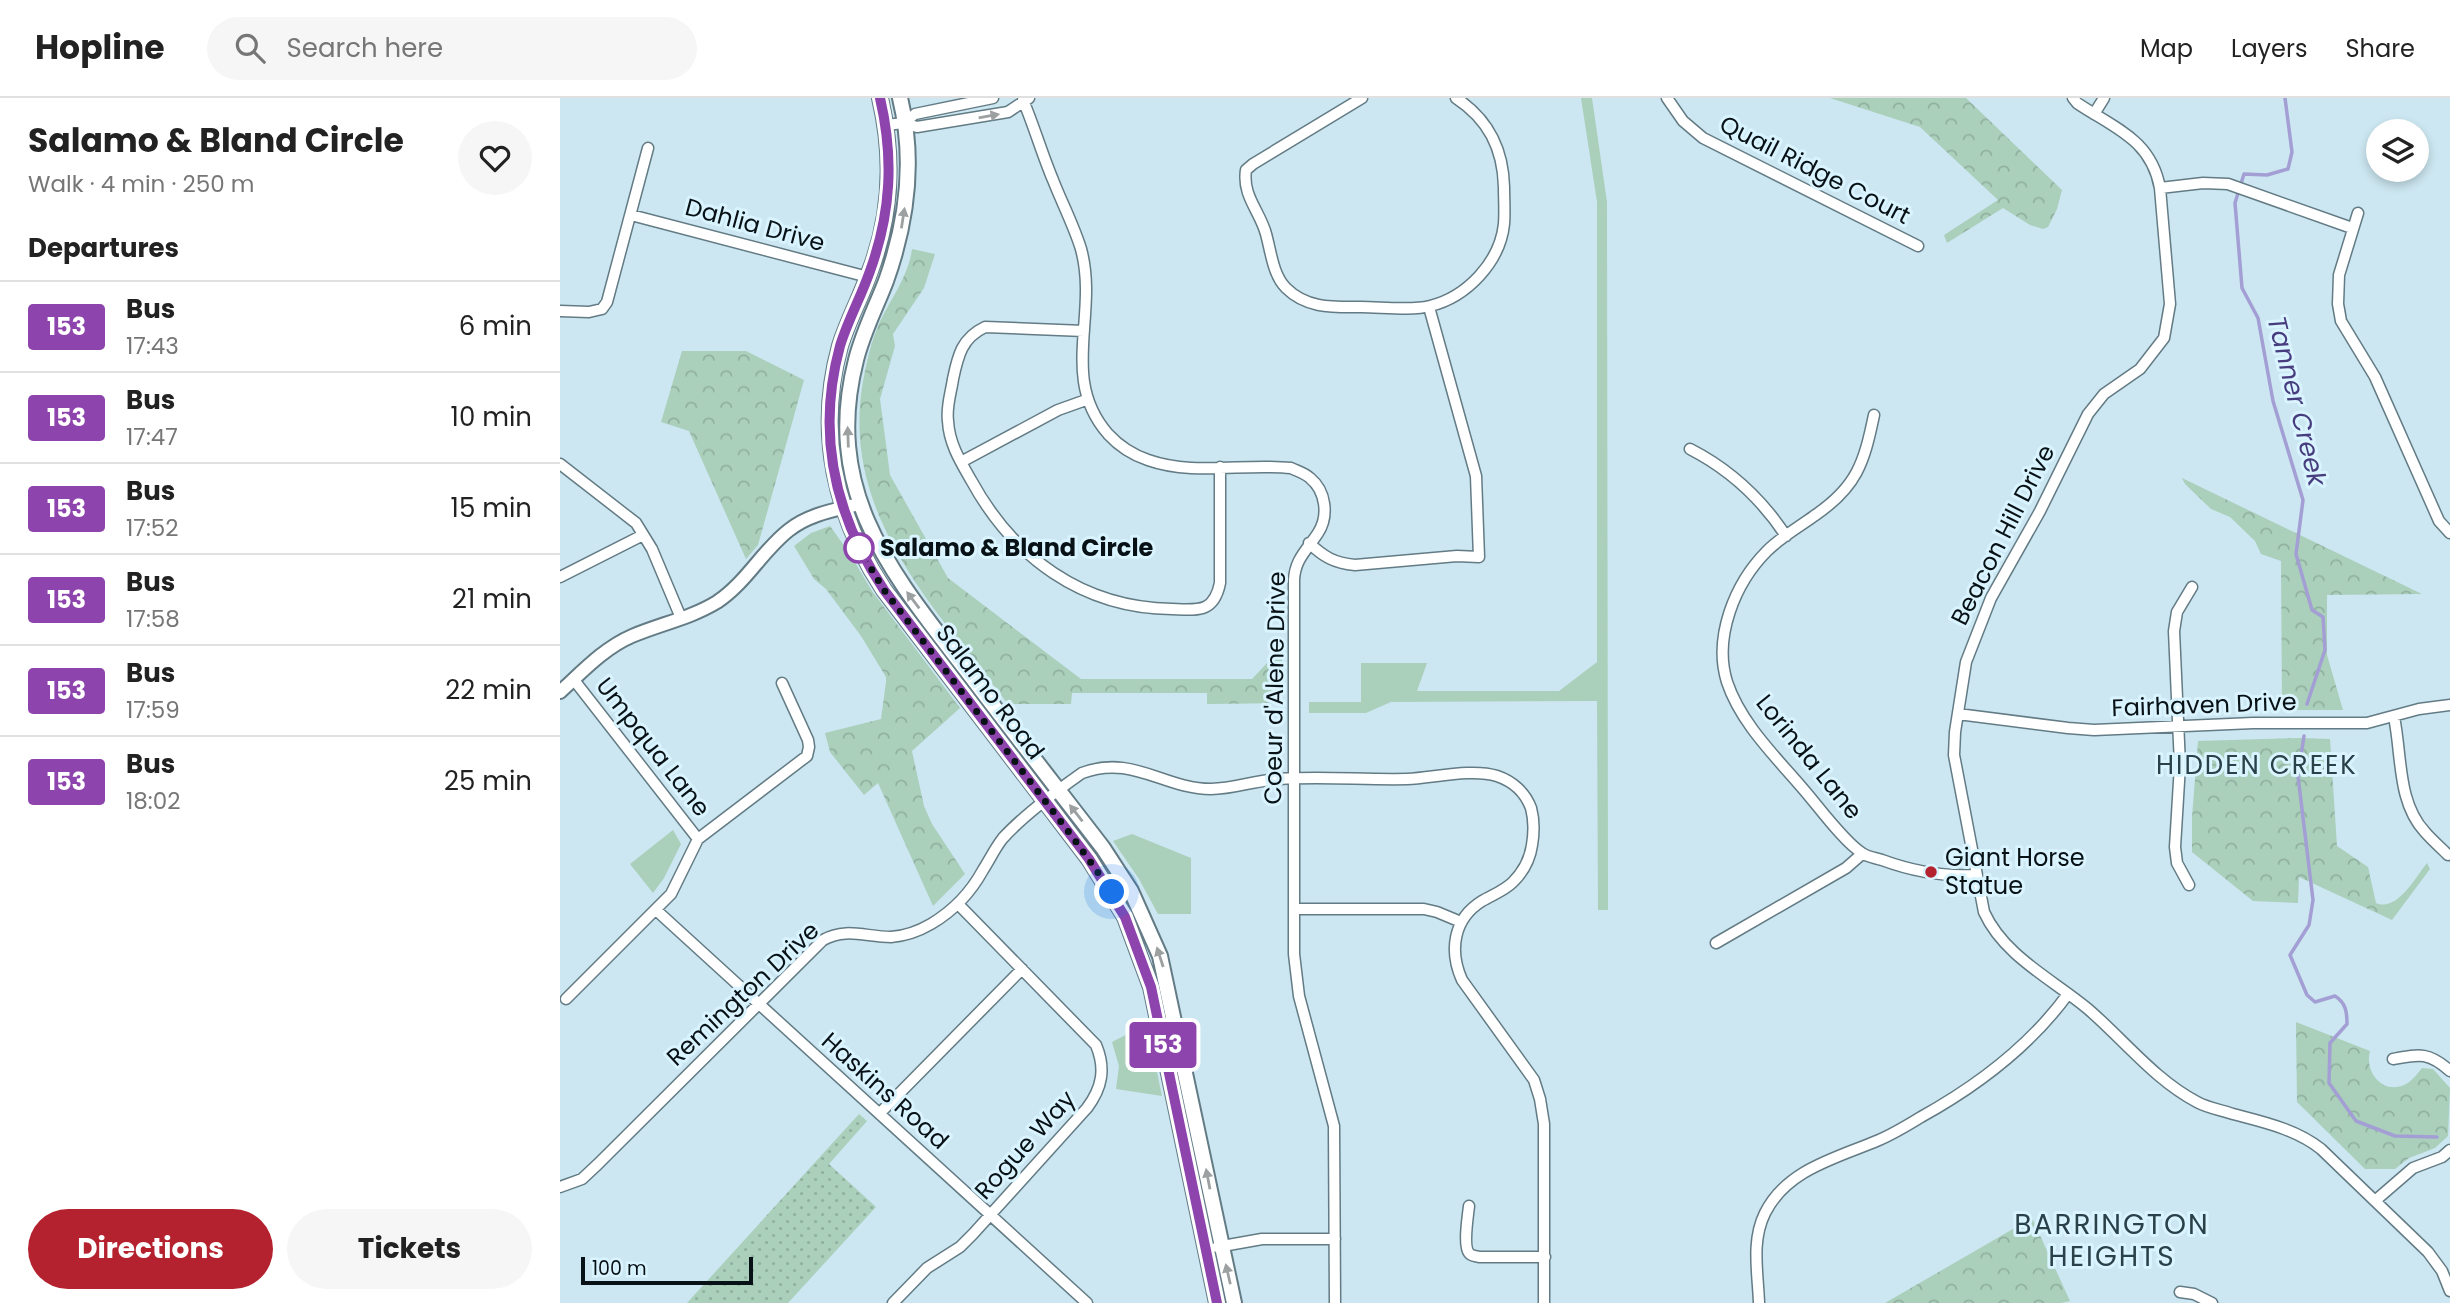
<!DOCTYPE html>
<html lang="en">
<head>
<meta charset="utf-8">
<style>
	body { margin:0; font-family:Poppins,sans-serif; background:#f6f6f6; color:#222; height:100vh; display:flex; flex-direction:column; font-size:26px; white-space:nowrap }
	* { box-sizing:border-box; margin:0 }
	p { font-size:23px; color:#767676 }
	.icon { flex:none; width:38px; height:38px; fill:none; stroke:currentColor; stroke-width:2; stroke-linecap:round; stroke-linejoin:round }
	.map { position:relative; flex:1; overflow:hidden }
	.side { display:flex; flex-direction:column; background:#fff; width:560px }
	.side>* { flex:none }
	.badge { padding:0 14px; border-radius:5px; font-size:24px; line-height:46px }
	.buttons { position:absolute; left:1806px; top:21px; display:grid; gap:14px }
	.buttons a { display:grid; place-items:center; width:63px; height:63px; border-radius:50%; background:#fff; box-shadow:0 4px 10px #0003; font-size:35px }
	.scale { position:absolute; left:21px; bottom:18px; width:172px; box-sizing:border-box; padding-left:7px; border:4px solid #081115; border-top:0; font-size:19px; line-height:24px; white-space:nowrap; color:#081115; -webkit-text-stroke:5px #d9f4ff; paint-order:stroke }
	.you { position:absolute; width:35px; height:35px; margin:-18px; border:5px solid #fff; border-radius:50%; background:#1a73e8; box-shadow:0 0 0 10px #1a73e833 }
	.map>.badge { position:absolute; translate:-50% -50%; box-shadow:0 0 0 4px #fff }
	h2 { padding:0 28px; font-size:26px; line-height:63px }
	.round { display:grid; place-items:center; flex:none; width:74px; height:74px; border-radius:37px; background:#f6f6f6 }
	.head { display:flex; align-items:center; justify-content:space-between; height:119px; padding:0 28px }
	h1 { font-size:33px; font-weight:700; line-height:52px }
	.action { display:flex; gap:14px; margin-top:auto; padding:14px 28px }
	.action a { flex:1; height:80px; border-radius:42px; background:#b4222f; color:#fff; font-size:28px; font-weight:700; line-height:80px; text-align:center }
	.action a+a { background:#f6f6f6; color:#222 }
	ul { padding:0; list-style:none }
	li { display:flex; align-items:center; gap:21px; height:91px; padding:0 28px; border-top:2px solid #e0e0e0 }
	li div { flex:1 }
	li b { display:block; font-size:26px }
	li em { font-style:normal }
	li .badge { min-width:77px; font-weight:700; text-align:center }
	header { display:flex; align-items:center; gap:42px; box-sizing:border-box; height:98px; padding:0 35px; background:#fff; border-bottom:2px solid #e0e0e0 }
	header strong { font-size:33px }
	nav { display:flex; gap:38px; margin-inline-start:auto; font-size:24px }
	.search { width:490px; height:63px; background:#f6f6f6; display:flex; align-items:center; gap:18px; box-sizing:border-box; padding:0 24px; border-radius:38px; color:#767676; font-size:26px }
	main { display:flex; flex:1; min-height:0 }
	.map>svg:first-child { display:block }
	.green { fill:#aacfbb }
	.forest { fill:url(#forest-crowns) }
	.park { fill:url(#park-dots) }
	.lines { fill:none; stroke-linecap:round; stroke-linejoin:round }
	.stream { stroke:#a39fd4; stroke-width:3.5 }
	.minor-casing { stroke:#637b84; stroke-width:13 }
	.tertiary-casing { stroke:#637b84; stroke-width:16 }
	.secondary-casing { stroke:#637b84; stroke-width:18 }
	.minor { stroke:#fff; stroke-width:10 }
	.tertiary { stroke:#fff; stroke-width:12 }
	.secondary { stroke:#fff; stroke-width:14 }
	.oneway { fill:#9ca0a1 }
	.line-casing { stroke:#fff; stroke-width:16 }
	.line { stroke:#8e44ad; stroke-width:10 }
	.walk { stroke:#081115; stroke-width:7; stroke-dasharray:0 12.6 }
	.stop-dot { fill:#fff; stroke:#8e44ad; stroke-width:3.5 }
	.poi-dot { fill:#b4222f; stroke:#d9f4ff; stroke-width:2.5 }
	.labels { text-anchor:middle; stroke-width:6; stroke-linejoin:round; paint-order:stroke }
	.street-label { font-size:24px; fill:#081115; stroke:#d9f4ff }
	.stop-label { font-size:24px; font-weight:bold; fill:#081115; stroke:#d9f4ff; text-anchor:start }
	.poi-label { font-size:24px; fill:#081115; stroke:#d9f4ff; text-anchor:start }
	.water-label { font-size:26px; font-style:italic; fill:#473d7e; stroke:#d9f4ff }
	.neighbourhood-label { font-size:26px; letter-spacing:2px; fill:#2a4149; stroke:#d9f4ff }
	.quarter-label { font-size:28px; letter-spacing:2px; fill:#2a4149; stroke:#d9f4ff }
</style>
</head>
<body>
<header>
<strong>Hopline</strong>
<div class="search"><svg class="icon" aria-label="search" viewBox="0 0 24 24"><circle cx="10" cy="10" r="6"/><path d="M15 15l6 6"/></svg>Search here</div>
<nav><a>Map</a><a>Layers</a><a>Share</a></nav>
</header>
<main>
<section class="side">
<div class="head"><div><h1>Salamo &amp; Bland Circle</h1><p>Walk · 4 min · 250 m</p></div><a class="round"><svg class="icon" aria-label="heart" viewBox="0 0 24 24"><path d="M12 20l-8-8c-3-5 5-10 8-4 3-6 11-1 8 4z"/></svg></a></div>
<h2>Departures</h2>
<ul>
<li><span class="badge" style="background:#8e44ad;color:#fff">153</span><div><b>Bus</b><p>17:43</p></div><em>6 min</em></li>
<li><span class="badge" style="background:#8e44ad;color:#fff">153</span><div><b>Bus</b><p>17:47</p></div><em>10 min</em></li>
<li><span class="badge" style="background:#8e44ad;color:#fff">153</span><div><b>Bus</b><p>17:52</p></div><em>15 min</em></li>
<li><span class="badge" style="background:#8e44ad;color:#fff">153</span><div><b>Bus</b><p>17:58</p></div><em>21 min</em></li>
<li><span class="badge" style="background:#8e44ad;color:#fff">153</span><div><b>Bus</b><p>17:59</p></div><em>22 min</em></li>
<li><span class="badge" style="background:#8e44ad;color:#fff">153</span><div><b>Bus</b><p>18:02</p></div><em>25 min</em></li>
</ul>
<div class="action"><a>Directions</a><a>Tickets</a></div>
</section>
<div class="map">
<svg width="1890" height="1205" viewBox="0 0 1890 1205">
	<defs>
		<pattern id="forest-crowns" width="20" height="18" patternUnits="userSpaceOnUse" patternTransform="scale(1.75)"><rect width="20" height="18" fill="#aacfbb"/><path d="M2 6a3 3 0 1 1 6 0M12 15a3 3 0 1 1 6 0" fill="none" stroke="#91b1a0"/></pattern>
		<pattern id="park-dots" width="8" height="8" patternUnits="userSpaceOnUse" patternTransform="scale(1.75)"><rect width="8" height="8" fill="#aacfbb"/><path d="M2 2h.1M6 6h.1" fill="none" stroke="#91b1a0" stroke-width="1.8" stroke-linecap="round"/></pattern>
	</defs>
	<rect width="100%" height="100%" fill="#cce7f1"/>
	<path class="green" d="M1021,0H1032L1047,104L1048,812H1038L1037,603L831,604L806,615H749V604H801V565H867L857,593H999L1037,564V104Z
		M113,732L121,746L104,780L93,795L70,766Z
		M572,736L631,760V816H598L579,781L553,743Z
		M587,926L602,998L556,991L559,968L552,944Z"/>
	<path class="forest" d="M1270,0H1406L1502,92L1497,111L1488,129L1483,131L1470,127L1443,110L1387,145L1384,137L1438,102L1360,29Z
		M352,151L375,156L364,190L333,236L335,248L320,301L330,377L388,480L521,581H692L722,549V605L647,606V595H512L511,606H448C372,506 275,411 305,273C308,258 312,242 318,228C330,201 348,180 352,151Z
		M122,253H186L244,282L198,447L186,461L129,333L101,324Z
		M1622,380L1862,496L1767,497V557L1783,612H1722L1721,463L1701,456L1695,443L1670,419L1651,411L1625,386Z
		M270,428L290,456L312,493L400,610L352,653L364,708L372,726L405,776L373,808L318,685L304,697L270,654L265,635L321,621L326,584V579L301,538L266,491L254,481L234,448L251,435Z
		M1738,640L1770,641L1777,748L1808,769L1816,805C1837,814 1855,780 1867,765L1870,771L1832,822L1739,779L1738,805L1693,803L1632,754V719L1638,643Z
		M1736,924L1810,953C1804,975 1824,998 1846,986C1853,982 1857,976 1862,970L1873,971L1890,990L1888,1038L1875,1050L1849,1060L1835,1071H1805L1737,1004Z
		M1472,1120L1510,1203L1501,1205H1325Z"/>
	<path class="park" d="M299,1016L307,1023L269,1066L316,1109L228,1205H127Z"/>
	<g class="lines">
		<path class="stream" d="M1725,0L1732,54L1728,71L1707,77L1684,76L1675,105L1682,190L1698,220L1713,303L1743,402L1736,456L1752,512L1763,519L1765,552L1747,606
			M1744,638L1738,678L1753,802L1749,827L1730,857L1747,897L1755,904L1775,898C1786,905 1787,914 1787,926L1770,945L1769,985L1796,1023L1835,1038L1877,1039"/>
		<g class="minor-casing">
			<path id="minor" d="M802,0L693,66L686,72C682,98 700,113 706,136C711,154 713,177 726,190C747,211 774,209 801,209C821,209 852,213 870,208C907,199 940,164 944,126C945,114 944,101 944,89C943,50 928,21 896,0
				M1107,0L1123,23L1143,40L1358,148
				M1513,0L1517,5C1554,30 1591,41 1600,90L1610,206L1604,240L1580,271L1544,296L1528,316L1480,413L1431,500L1406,564L1395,634L1394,657L1424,814C1444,858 1492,881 1528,911C1564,942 1595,982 1637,1004C1648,1010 1661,1012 1673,1016C1703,1024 1736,1031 1761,1051L1868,1154L1882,1173L1890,1193
				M463,2C474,28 482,56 493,82C502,105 514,128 521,151C539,217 499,280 548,336C559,348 573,357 588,362C633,378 684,365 731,370C737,373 745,375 750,380C766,393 769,418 758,435C747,452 735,461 734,482V856L739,898L774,1028L775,1205
				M1534,16L1544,0
				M344,25L355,16L433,0
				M326,27L344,25L357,29L448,14L469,0
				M1600,90L1643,85L1668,86L1792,130
				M1798,115L1779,177L1778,206L1781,223L1815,279L1879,423L1890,435
				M71,117L308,179
				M0,213L29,214L42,211L47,204L88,50
				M524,233L425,229C402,240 398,257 393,281C391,295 386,309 388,323C389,345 400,363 411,382C453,459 522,510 612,511C638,512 654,515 660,485V369
				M1314,317C1304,365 1297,389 1254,418C1239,429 1221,439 1207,453C1175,485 1153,539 1167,584C1181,626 1217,660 1244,692C1258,708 1285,745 1302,755C1307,759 1316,760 1322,762C1352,773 1383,779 1416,777
				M1130,351C1171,372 1201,400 1226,438
				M401,364L498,312L526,302
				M0,366L76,425L92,451L121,520
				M749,445C764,459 774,465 795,467L897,458L919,459L916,378L869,209
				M0,479L83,437
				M14,582L138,741
				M1398,616L1508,630L1534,632L1693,625H1807L1859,611L1890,607
				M1834,619C1842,657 1837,704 1865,734C1872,742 1881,750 1888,757
				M1629,787L1617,765L1615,749L1620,667L1614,533L1617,514L1632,489
				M734,811H864L877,814L901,824
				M96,812L527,1205
				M1156,845L1286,770L1302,756
				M6,901L111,796L138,741L247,658L249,649L248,642L222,585
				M1833,961C1860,956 1869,954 1890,973
				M320,1015L462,871
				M0,1089L22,1081L38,1066L263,842C286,829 306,839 331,839C345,838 359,833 371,826C393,813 411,794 423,772C430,761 435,750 443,740C465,716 495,694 522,675C572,656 604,691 651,691C674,691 696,682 719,681C762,678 804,682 847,681C873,680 912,670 937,678C952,683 965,694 971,710C974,721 974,735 972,747C970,761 963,774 953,784C944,793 932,797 922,803C893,821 889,853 902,882L974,982L980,1001L984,1026V1205
				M1816,1102L1853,1070L1882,1059L1890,1052
				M909,1108C908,1117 903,1148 909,1155C911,1158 915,1158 919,1159H985
				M657,1149L702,1141H775
				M1620,1194L1634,1196L1652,1205
				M333,1205L367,1170L400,1149L413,1136L527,1010C542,990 546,971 536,947L398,806
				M1199,1205C1198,1175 1191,1143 1205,1115C1227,1071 1277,1060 1319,1042C1333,1036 1348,1027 1361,1019C1417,988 1470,948 1508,896"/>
		</g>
		<g class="tertiary-casing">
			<path id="tertiary" d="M0,594C22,574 44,550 72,538C100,526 131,520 157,504C186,485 202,453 229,432C249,416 275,412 299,406"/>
		</g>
		<g class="secondary-casing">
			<path id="secondary" d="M320,0C334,60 332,116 310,173C301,199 288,222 280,248C256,335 275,418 324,492L529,761L565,819L591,889L657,1205
				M340,0C355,61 347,124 326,183C316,209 303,234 296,262C261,399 337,481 413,581C456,638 500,694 543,750L571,793L600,858L674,1205"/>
		</g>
		<use href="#minor" class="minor"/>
		<use href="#tertiary" class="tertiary"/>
		<use href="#secondary" class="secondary"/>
	</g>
	<defs><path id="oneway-solid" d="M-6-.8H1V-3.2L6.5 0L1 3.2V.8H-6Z" transform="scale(1.75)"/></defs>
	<g class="oneway">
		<use href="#oneway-solid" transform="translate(429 18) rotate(-10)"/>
		<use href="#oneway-solid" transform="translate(343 120) rotate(-81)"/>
		<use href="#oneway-solid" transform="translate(288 339) rotate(-92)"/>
		<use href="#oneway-solid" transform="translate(353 502) rotate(-127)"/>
		<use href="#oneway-solid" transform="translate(516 715) rotate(-128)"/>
		<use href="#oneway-solid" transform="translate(600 859) rotate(-108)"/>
		<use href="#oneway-solid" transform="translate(648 1081) rotate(-101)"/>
		<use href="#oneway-solid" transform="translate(668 1176) rotate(-103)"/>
	</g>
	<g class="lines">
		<g class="line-casing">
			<path id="line" d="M320,0C334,60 331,115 310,173C301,199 288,222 280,248C256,336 275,418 324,492L529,761L565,819L591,889L657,1205"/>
		</g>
		<use href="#line" class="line"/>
		<path class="walk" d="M299,450L324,492L514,741L552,794"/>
	</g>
	<circle class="stop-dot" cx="299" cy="450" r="14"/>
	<circle class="poi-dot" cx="1371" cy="774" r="7"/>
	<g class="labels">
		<g class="street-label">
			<text transform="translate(1255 72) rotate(27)" y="8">Quail Ridge Court</text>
			<text transform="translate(195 127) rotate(15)" y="8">Dahlia Drive</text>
			<text transform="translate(1443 437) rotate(-63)" y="8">Beacon Hill Drive</text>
			<text transform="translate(715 590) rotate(-89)" y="8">Coeur d'Alene Drive</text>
			<text transform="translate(430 594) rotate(53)" y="8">Salamo Road</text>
			<text transform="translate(1644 607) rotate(-2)" y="8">Fairhaven Drive</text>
			<text transform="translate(93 649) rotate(52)" y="8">Umpqua Lane</text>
			<text transform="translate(1249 659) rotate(51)" y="8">Lorinda Lane</text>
			<text transform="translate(183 896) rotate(-43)" y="8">Remington Drive</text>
			<text transform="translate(325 993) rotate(42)" y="8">Haskins Road</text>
			<text transform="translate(465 1047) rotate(-48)" y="8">Rogue Way</text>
		</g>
		<g class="stop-label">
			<text x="320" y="458">Salamo &amp; Bland Circle</text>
		</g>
		<g class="poi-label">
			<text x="1385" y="768">Giant Horse<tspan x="1385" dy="28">Statue</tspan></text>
		</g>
		<g class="water-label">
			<text transform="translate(1737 303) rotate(76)" y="9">Tanner Creek</text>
		</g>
		<g class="neighbourhood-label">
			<text x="1697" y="676">HIDDEN CREEK</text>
		</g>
		<g class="quarter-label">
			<text x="1552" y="1136">BARRINGTON<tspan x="1552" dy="32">HEIGHTS</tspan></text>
		</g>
	</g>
</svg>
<div class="buttons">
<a><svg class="icon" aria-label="layers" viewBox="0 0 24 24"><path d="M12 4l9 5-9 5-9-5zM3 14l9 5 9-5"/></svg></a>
</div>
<div class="scale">100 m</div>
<div class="you" style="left:552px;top:794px"></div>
<b class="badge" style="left:603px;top:947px;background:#8e44ad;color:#fff">153</b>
</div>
</main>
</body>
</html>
